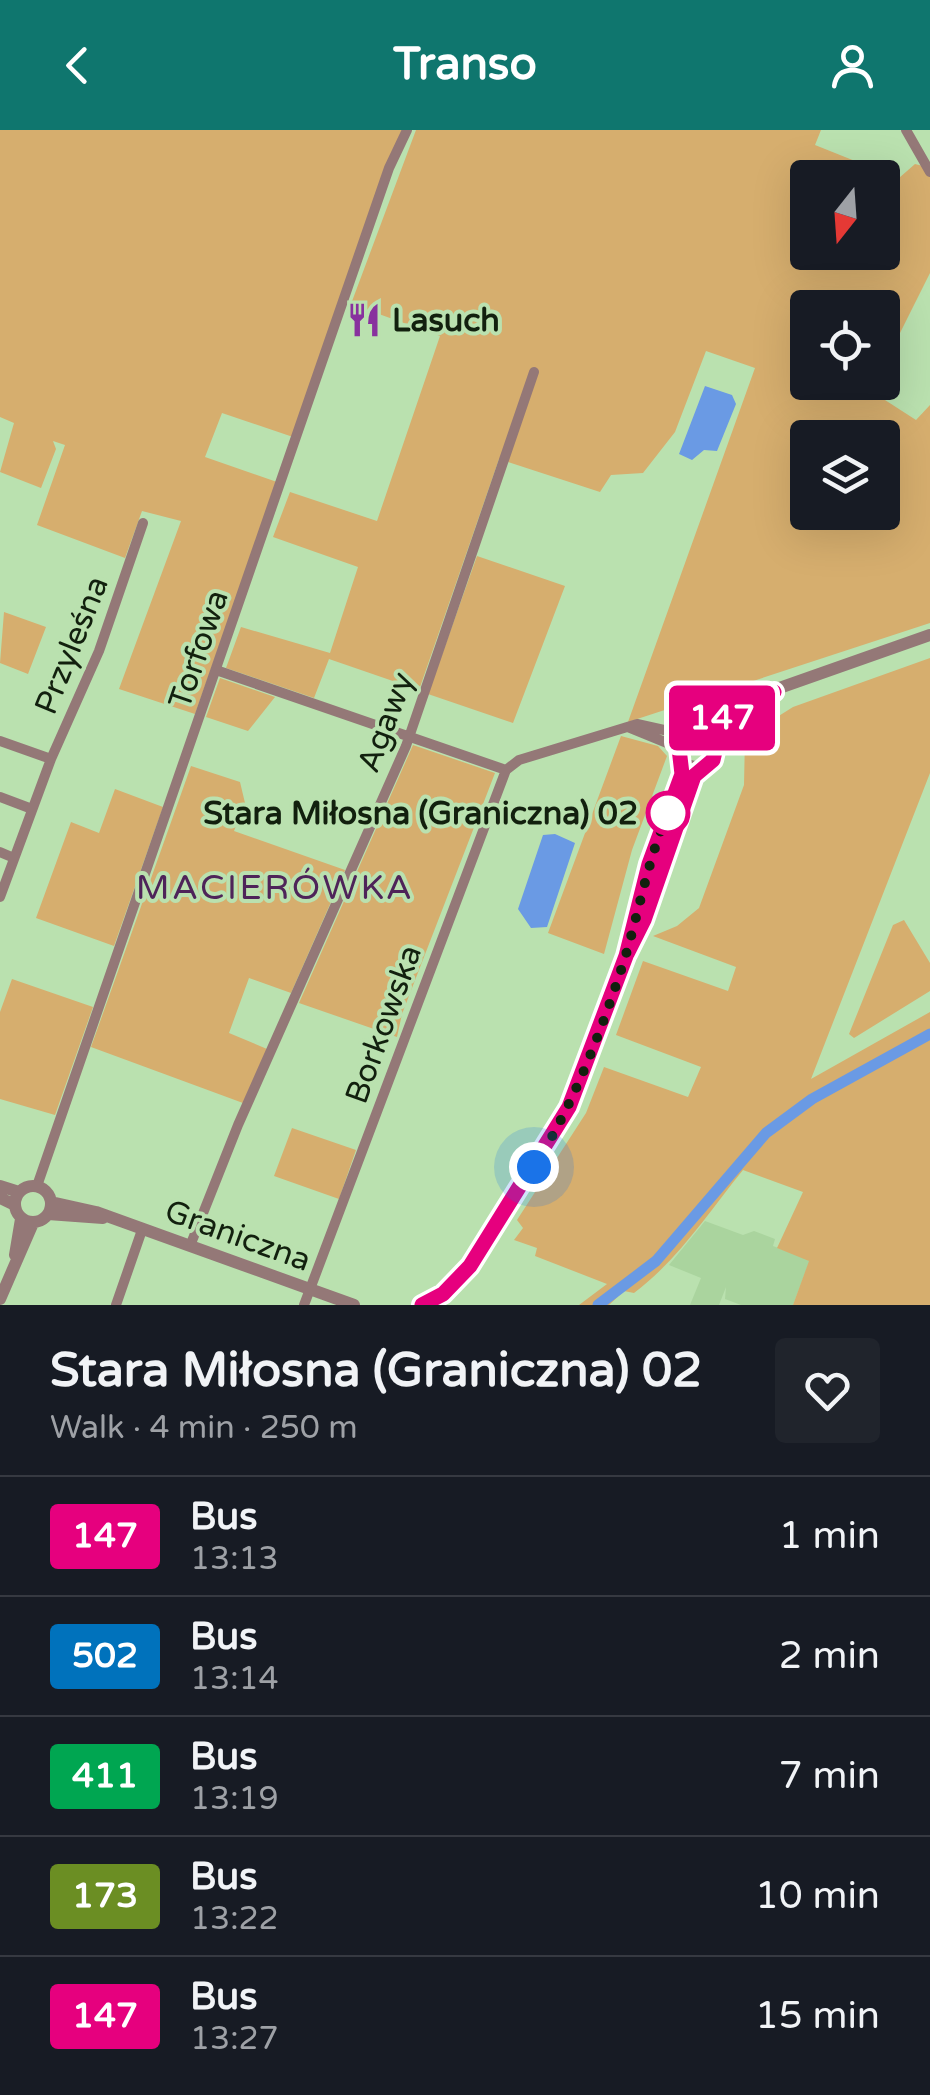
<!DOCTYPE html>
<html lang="en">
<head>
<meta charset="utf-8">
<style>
	body { margin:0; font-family:"Varela Round",sans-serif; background:#20242c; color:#f1f3f6; height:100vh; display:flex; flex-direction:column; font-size:38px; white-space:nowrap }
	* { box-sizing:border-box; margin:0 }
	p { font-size:32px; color:#9ea1a6 }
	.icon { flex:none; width:55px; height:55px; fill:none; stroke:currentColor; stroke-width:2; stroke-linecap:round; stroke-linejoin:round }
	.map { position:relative; height:1175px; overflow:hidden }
	.sheet { display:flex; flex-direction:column; background:#171b24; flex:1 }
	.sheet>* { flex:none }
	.badge { padding:0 20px; border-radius:8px; font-size:35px; line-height:65px }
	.needle { width:65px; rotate:197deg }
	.tools { position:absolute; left:790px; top:30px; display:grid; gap:20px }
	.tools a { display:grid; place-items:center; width:110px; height:110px; border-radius:10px; background:#171b24; box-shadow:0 10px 40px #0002; font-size:50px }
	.you { position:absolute; width:50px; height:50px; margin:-25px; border:8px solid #fff; border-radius:50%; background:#1a73e8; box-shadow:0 0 0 15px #1a73e833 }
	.map>.badge { position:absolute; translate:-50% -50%; box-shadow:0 0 0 5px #fff }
	.round { display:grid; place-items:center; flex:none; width:105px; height:105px; border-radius:10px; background:#20242c }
	.overview { display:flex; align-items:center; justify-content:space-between; height:170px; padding:0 50px }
	h1 { font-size:48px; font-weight:700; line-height:75px }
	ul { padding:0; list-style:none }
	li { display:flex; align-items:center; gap:30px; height:120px; padding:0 50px; border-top:2px solid #363941 }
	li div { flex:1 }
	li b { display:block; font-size:38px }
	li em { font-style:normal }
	li .badge { min-width:110px; font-weight:700; text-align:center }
	header { display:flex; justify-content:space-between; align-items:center; height:130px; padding:0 50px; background:#0f766e; color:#fff; font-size:45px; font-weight:700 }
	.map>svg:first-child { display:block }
	.built { fill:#aad49e }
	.green { fill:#d6ae6e; fill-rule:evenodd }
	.water { fill:#6a9ae4 }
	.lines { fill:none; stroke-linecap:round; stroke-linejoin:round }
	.canal { stroke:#6a9ae4; stroke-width:11 }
	.minor { stroke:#947877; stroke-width:10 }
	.tertiary { stroke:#947877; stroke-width:12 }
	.line-casing { stroke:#fff; stroke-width:22 }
	.line { stroke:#e6007e; stroke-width:15 }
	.walk { stroke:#12200e; stroke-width:10; stroke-dasharray:0 18 }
	.stop-dot { fill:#fff; stroke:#e6007e; stroke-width:5 }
	.labels { text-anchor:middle; stroke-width:8; stroke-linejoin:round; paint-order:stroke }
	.poi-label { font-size:32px; font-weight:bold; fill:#12200e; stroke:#bae1af; text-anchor:start }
	.street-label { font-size:32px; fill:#12200e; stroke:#bae1af }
	.stop-label { font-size:32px; font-weight:bold; fill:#12200e; stroke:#bae1af; text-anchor:end }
	.neighbourhood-label { font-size:35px; letter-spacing:2.5px; fill:#4e2459; stroke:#bae1af }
</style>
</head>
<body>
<header><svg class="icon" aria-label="back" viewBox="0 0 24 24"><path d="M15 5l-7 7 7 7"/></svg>Transo<svg class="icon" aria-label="person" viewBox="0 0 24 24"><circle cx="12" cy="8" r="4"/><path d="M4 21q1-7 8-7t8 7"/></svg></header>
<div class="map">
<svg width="930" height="1175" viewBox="0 0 930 1175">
	<rect width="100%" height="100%" fill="#bae1af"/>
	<path class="built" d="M705,1091L743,1105L754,1101L775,1109L773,1116L810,1130L793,1175H741L725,1169L726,1157L719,1175H690L701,1148L669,1135Z"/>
	<path class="green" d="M0,0H403L293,307L222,283L205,327L277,352L195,584L119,559L181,391L142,381L125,428L37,395L65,315L53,311L56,319L41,358L0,342L14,293L0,287Z
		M416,0H821L815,15L890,45L883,51L882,48H808V122H882L883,62L915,34L923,36L930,47V143L883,237L882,178H808V252L875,253L871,261L916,290L930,275V493L628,592L755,238L706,221L675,302L643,343L611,345L600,362L499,329L419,560L329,529L314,568L226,538L241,497L330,523L358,437L273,407L290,362L377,391L440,206L351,174ZM808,308H882V382H808Z
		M477,426L565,456L513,593L428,564Z
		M4,482L46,497L28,544L0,533Z
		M930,528V643L811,949L930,882V1175H793L809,1131L777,1118L803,1062L743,1040C708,1083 679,1129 634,1163L624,1161L609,1175H579L607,1154L535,1126L537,1118L514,1110L523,1098L517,1090L586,983L604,937L688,967L701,937L616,905L643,831L728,861L736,837L653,806L677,796L699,778L744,655L745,607L793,577Z
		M220,548L275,567L248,601L206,587Z
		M621,606L658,616L667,626L632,720L604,824L548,803Z
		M413,615L495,643L402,884L397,907L299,873Z
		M191,636L240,652L245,673L234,701L345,740L291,863L249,848L229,903L267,919L243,973L91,917Z
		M115,659L163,677L114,816L36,788L71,692L99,703Z
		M904,790L930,833V861L854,908L849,904L893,795Z
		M12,849L93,877L55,985L0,969V882Z
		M292,998L356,1020L339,1069L274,1046Z"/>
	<path class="water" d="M705,256L732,265L736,274L717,321L704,320L692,330L679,324Z
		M555,704L575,713L547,797L531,798L518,779L543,705Z"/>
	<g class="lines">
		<path class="canal" d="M598,1175L656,1131L766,1003L812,969L930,904"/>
		<path class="minor" d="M906,0L930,42
			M216,540L506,640
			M628,597L677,617
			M0,611L51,629
			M0,667L32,679
			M0,722L14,728
			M0,767L51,629L99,521L143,393
			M37,1056L389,38L407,0
			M190,1116L238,995L406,616L534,242
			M116,1175L142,1100
			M304,1175L506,640L519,630L637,594L682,604"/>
		<path class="tertiary" d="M677 617a20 20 0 1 1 40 0a20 20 0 1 1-40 0Z
			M707,599L754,567L930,505
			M717,613L757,572
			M627,812L684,634
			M15 1074a18 18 0 1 1 36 0a18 18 0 1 1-36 0Z
			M0,1056L19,1062
			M0,1068L15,1075
			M51,1072L96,1082L354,1175
			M48,1084L103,1088
			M15,1125L21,1089
			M0,1169L33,1093
			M422,1175L443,1164L464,1144L569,977L625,826L643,793L698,638"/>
	</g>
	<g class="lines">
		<g class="line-casing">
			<path id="line" d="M422,1175L443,1164L470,1136L569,977L626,826L649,734L682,644L678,610L687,600L706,599L743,572L774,562L728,597L717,613L713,630L694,646L644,790L627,824"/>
		</g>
		<use href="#line" class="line"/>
		<path class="walk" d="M534,1037C574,974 601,902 624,831C639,782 648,729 668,683"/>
	</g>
	<defs>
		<g id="restaurant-bare" transform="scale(2.7)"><path d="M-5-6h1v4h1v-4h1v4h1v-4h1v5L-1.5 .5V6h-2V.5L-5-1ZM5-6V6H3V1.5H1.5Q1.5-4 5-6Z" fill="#88319e" stroke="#bae1af" stroke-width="2.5" paint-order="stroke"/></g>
	</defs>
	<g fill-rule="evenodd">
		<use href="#restaurant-bare" x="364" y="190"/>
	</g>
	<circle class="stop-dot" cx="668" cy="683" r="20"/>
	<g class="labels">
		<g class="poi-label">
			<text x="392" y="201">Lasuch</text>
		</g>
		<g class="street-label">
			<text transform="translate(71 515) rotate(-68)" y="11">Przyleśna</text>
			<text transform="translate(198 519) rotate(-71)" y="11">Torfowa</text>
			<text transform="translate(385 592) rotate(-69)" y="11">Agawy</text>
			<text transform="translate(383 894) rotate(-70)" y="11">Borkowska</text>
			<text transform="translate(238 1105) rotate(20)" y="11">Graniczna</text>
		</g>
		<g class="stop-label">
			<text x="638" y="694">Stara Miłosna (Graniczna) 02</text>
		</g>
		<g class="neighbourhood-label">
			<text x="275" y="769">MACIERÓWKA</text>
		</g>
	</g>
</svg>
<div class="tools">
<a><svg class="needle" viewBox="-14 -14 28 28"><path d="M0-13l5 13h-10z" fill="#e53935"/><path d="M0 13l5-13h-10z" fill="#9ea1a6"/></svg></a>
<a><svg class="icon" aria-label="locate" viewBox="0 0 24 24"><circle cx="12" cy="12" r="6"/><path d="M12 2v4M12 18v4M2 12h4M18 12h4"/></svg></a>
<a><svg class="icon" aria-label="layers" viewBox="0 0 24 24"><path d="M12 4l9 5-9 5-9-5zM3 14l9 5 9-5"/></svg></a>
</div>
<div class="you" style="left:534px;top:1037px"></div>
<b class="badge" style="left:722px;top:588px;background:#e6007e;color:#fff">147</b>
</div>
<section class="sheet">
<div class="overview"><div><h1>Stara Miłosna (Graniczna) 02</h1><p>Walk · 4 min · 250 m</p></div><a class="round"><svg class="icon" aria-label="heart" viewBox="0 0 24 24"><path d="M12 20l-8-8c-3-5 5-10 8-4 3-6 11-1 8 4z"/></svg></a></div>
<ul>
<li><span class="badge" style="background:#e6007e;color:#fff">147</span><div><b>Bus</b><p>13:13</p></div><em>1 min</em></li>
<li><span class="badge" style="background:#0072bc;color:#fff">502</span><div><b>Bus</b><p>13:14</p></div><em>2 min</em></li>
<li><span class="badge" style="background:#00a651;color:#fff">411</span><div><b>Bus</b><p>13:19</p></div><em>7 min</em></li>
<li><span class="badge" style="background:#6b8e23;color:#fff">173</span><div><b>Bus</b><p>13:22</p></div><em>10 min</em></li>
<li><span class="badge" style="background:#e6007e;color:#fff">147</span><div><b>Bus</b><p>13:27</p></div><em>15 min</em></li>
</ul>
</section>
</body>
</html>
